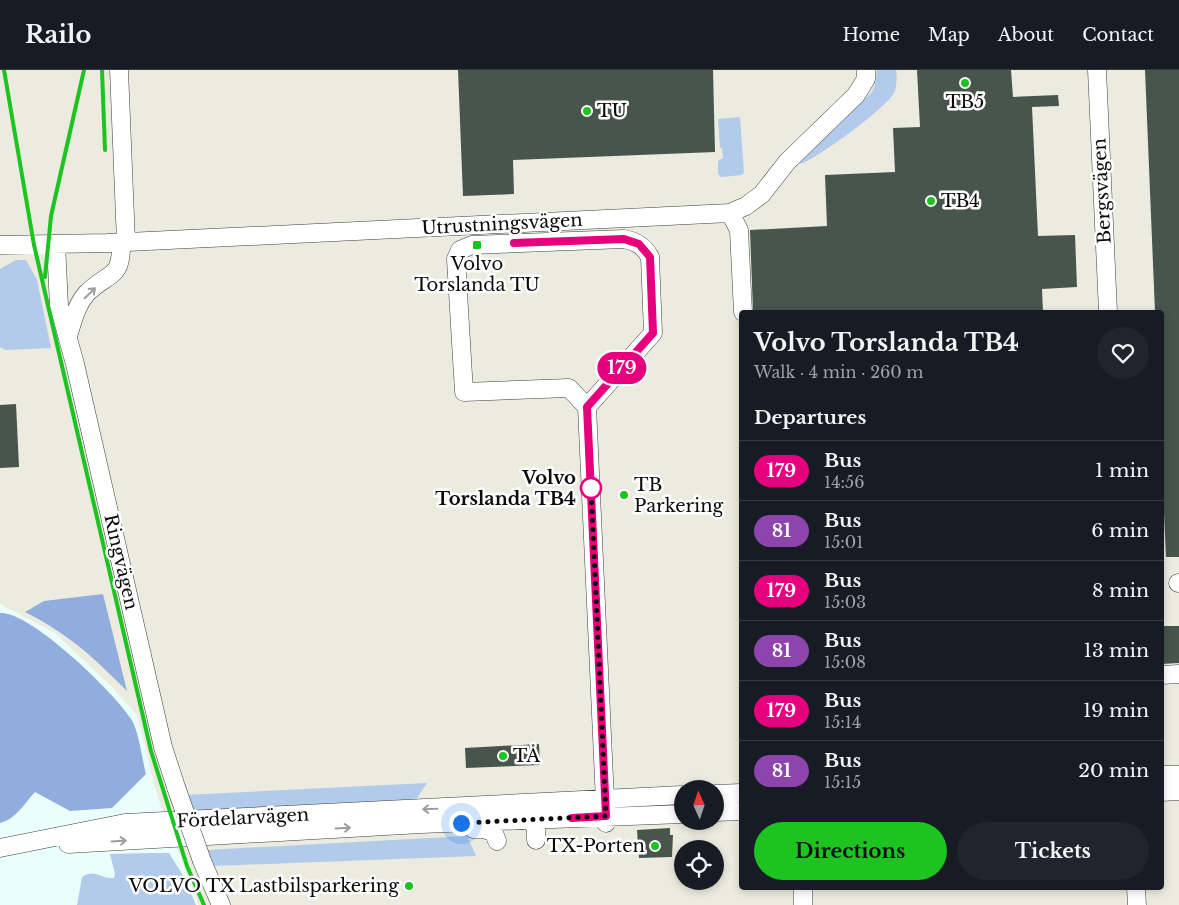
<!DOCTYPE html>
<html lang="en">
<head>
<meta charset="utf-8">
<style>
	body { margin:0; font-family:"Libre Baskerville",serif; background:#20242c; color:#f1f3f6; height:100vh; display:flex; flex-direction:column; font-size:19px; white-space:nowrap }
	* { box-sizing:border-box; margin:0 }
	p { font-size:16px; color:#9ea1a6 }
	.icon { flex:none; width:28px; height:28px; fill:none; stroke:currentColor; stroke-width:2; stroke-linecap:round; stroke-linejoin:round }
	.map { position:relative; flex:1; overflow:hidden }
	.details { position:absolute; left:739px; top:240px; width:425px; height:580px; display:flex; flex-direction:column; background:#171b24; border-radius:5px; box-shadow:0 2px 8px #0003 }
	.details>* { flex:none }
	.badge { padding:0 10px; border-radius:16px; font-size:18px; line-height:32px }
	.needle { width:32px; rotate:357deg }
	.fabs { position:absolute; left:674px; top:710px; display:grid; gap:10px }
	.fabs a { display:grid; place-items:center; width:50px; height:50px; border-radius:50%; background:#171b24; box-shadow:0 2px 8px #0003; font-size:25px }
	.you { position:absolute; width:25px; height:25px; margin:-12px; border:4px solid #fff; border-radius:50%; background:#1a73e8; box-shadow:0 0 0 8px #1a73e833 }
	.map>.badge { position:absolute; translate:-50% -50%; box-shadow:0 0 0 2px #fff }
	h2 { padding:0 15px; font-size:19px; line-height:45px }
	.round { display:grid; place-items:center; flex:none; width:52px; height:52px; border-radius:26px; background:#20242c }
	.overview { display:flex; align-items:center; justify-content:space-between; height:85px; padding:0 15px }
	h1 { font-size:24px; font-weight:800; line-height:38px }
	.button { display:flex; gap:10px; margin-top:auto; padding:10px 15px }
	.button a { flex:1; height:58px; border-radius:30px; background:#1cc321; color:#111; font-size:20px; font-weight:800; line-height:58px; text-align:center }
	.button a+a { background:#20242c; color:#f1f3f6 }
	ul { padding:0; list-style:none }
	li { display:flex; align-items:center; gap:15px; height:60px; padding:0 15px; border-top:1px solid #363941 }
	li div { flex:1 }
	li b { display:block; font-size:19px }
	li em { font-style:normal }
	li .badge { min-width:55px; font-weight:700; text-align:center }
	header { display:flex; align-items:center; gap:30px; box-sizing:border-box; height:70px; padding:0 25px; background:#171b24; border-bottom:1px solid #363941 }
	header strong { font-size:24px }
	nav { display:flex; gap:28px; margin-inline-start:auto; font-size:18px }
	.map>svg:first-child { display:block }
	.industrial { fill:#ebebdf; fill-rule:evenodd }
	.green { fill:#b2cbeb }
	.forest { fill:#90addd }
	.building { fill:#47554d }
	.lines { fill:none; stroke-linecap:round; stroke-linejoin:round }
	.minor-casing { stroke:#3e3e3e; stroke-width:19 }
	.minor { stroke:#fff; stroke-width:18 }
	.rail { stroke:#1cc321; stroke-width:4 }
	.minor-bridge-casing { stroke:#3e3e3e; stroke-width:19; stroke-linecap:butt }
	.minor-bridge { stroke:#fff; stroke-width:18 }
	.oneway { stroke:#9d9d9d }
	.line-casing { stroke:#fff; stroke-width:11 }
	.line { stroke:#e6007e; stroke-width:8 }
	.walk { stroke:#0b0b0b; stroke-width:5; stroke-dasharray:0 9 }
	.poi-dot { fill:#1cc321; stroke:#fff; stroke-width:2 }
	.stop-dot { fill:#fff; stroke:#e6007e; stroke-width:2.5 }
	.labels { text-anchor:middle; stroke-width:5; stroke-linejoin:round; paint-order:stroke }
	.poi-label { font-size:18px; fill:#0b0b0b; stroke:#fff; text-anchor:start }
	.street-label { font-size:18px; fill:#0b0b0b; stroke:#fff }
	.stop-label { font-size:18px; font-weight:bold; fill:#0b0b0b; stroke:#fff; text-anchor:end }
</style>
</head>
<body>
<header>
<strong>Railo</strong>
<nav><a>Home</a><a>Map</a><a>About</a><a>Contact</a></nav>
</header>
<div class="map">
<svg width="1179" height="835" viewBox="0 0 1179 835">
	<rect width="100%" height="100%" fill="#eafffc"/>
	<path class="industrial" d="M0,0H1179V835H199L158,728L137,645L110,615L55,563L0,534ZM741,242H1161V818H741ZM682,719H715V751H682ZM682,779H715V811H682Z"/>
	<path class="green" d="M877,0H896C897,8 897,16 894,23C885,39 819,87 801,94L799,91L871,23L875,16Z
		M740,47L744,103L742,105L721,107L718,104V91L723,88L722,78H720L718,49Z
		M16,190H26L37,210L51,278L5,280L0,277V199Z
		M427,713L415,731L192,742L186,725Z
		M467,766L476,786L213,796L207,780Z
		M148,783H169L184,807L196,835H77L82,807C94,798 101,809 114,808L115,804L110,784Z"/>
	<path class="forest" d="M103,524L127,621C92,586 70,565 25,542L44,531Z
		M0,543C29,540 115,623 131,649C139,661 142,689 146,704L112,738L70,741L35,722C24,734 16,749 0,753Z"/>
	<path class="building" d="M458,0H713L715,82L513,90L514,124L463,126Z
		M917,0H1011L1013,27L1058,25L1059,36L1032,37L1038,166L1075,165L1077,217L1042,219L1043,242H753L750,160L827,156L825,105L895,102L893,58L920,57Z
		M1145,0H1179V487H1166L1161,378V242H1155Z
		M16,334L19,397L0,398V335Z
		M1161,556H1179V593L1161,594Z
		M539,674L540,695L466,698L465,678Z
		M670,758V765H673L672,787L639,788L637,760Z"/>
	<g class="lines">
		<g class="minor-casing">
			<path id="minor" d="M119,0L126,172
				M1097,0L1108,242
				M730,143L739,160L743,242
				M56,174L59,236L75,294L163,677L176,717
				M0,175L107,173L730,143L746,136L762,124L787,92L856,25L866,9V0
				M68,266C73,251 76,235 87,223C109,201 122,210 121,172
				M587,337L653,263L650,187C644,176 636,171 624,169L472,175L460,180L456,189L464,322L569,318L587,337L606,753
				M1178,513H1179
				M1161,605L1179,604
				M1161,705H1179
				M1161,722L1179,721
				M715,724L741,723
				M715,742L741,741
				M524,743L536,758V770
				M473,759H484L494,763L497,771
				M68,774L421,754L682,744
				M0,778L125,753L682,725
				M202,791L221,835
				M803,818V835
				M1136,818L1137,835"/>
		</g>
		<use href="#minor" class="minor"/>
		<path class="rail" d="M4,0L34,175L151,681L187,796L204,835
			M102,0L105,80
			M45,207L51,146L84,0"/>
		<g class="minor-bridge-casing">
			<path id="minor-bridge" d="M176,717L202,791"/>
		</g>
		<use href="#minor-bridge" class="minor-bridge"/>
	</g>
	<defs><path id="oneway-shaft" d="M-6 0H5M1.5-3L5.5 0L1.5 3" fill="none" stroke-width="1.6" stroke-linecap="round" stroke-linejoin="round" transform="scale(1.25)"/></defs>
	<g class="oneway">
		<use href="#oneway-shaft" transform="translate(90 223) rotate(-44)"/>
		<use href="#oneway-shaft" transform="translate(430 739) rotate(178)"/>
		<use href="#oneway-shaft" transform="translate(343 758) rotate(-3)"/>
		<use href="#oneway-shaft" transform="translate(119 771) rotate(-4)"/>
	</g>
	<g class="lines">
		<g class="line-casing">
			<path id="line" d="M514,173L624,169L639,174L650,187L653,263L587,337L606,746L572,748"/>
		</g>
		<use href="#line" class="line"/>
		<path class="walk" d="M461,753L606,746L591,418"/>
	</g>
	<g class="poi-dot">
		<circle cx="965" cy="13" r="5"/>
		<circle cx="587" cy="41" r="5"/>
		<circle cx="931" cy="131" r="5"/>
		<rect x="472" y="170" width="10" height="10" rx="2.5"/>
		<circle cx="624" cy="425" r="5"/>
		<circle cx="503" cy="686" r="5"/>
		<circle cx="655" cy="776" r="5"/>
		<circle cx="409" cy="816" r="5"/>
	</g>
	<circle class="stop-dot" cx="591" cy="418" r="10"/>
	<g class="labels">
		<g class="poi-label">
			<text x="965" y="38" text-anchor="middle">TB5</text>
			<text x="597" y="47">TU</text>
			<text x="941" y="137">TB4</text>
			<text x="477" y="200" text-anchor="middle">Volvo<tspan x="477" dy="21">Torslanda TU</tspan></text>
			<text x="634" y="421">TB<tspan x="634" dy="21">Parkering</tspan></text>
			<text x="513" y="692">TÅ</text>
			<text x="645" y="782" text-anchor="end">TX-Porten</text>
			<text x="399" y="822" text-anchor="end">VOLVO TX Lastbilsparkering</text>
		</g>
		<g class="street-label">
			<text transform="translate(1102 121) rotate(-93)" y="6">Bergsvägen</text>
			<text transform="translate(502 154) rotate(-3)" y="6">Utrustningsvägen</text>
			<text transform="translate(121 492) rotate(77)" y="6">Ringvägen</text>
			<text transform="translate(243 748) rotate(-3)" y="6">Fördelarvägen</text>
		</g>
		<g class="stop-label">
			<text x="576" y="414">Volvo<tspan x="576" dy="21">Torslanda TB4</tspan></text>
		</g>
	</g>
</svg>
<div class="fabs">
<a><svg class="needle" viewBox="-14 -14 28 28"><path d="M0-13l5 13h-10z" fill="#e53935"/><path d="M0 13l5-13h-10z" fill="#9ea1a6"/></svg></a>
<a><svg class="icon" aria-label="locate" viewBox="0 0 24 24"><circle cx="12" cy="12" r="6"/><path d="M12 2v4M12 18v4M2 12h4M18 12h4"/></svg></a>
</div>
<div class="you" style="left:461px;top:753px"></div>
<b class="badge" style="left:622px;top:298px;background:#e6007e;color:#fff">179</b>
<section class="details">
<div class="overview"><div><h1>Volvo Torslanda TB4</h1><p>Walk · 4 min · 260 m</p></div><a class="round"><svg class="icon" aria-label="heart" viewBox="0 0 24 24"><path d="M12 20l-8-8c-3-5 5-10 8-4 3-6 11-1 8 4z"/></svg></a></div>
<h2>Departures</h2>
<ul>
<li><span class="badge" style="background:#e6007e;color:#fff">179</span><div><b>Bus</b><p>14:56</p></div><em>1 min</em></li>
<li><span class="badge" style="background:#8e44ad;color:#fff">81</span><div><b>Bus</b><p>15:01</p></div><em>6 min</em></li>
<li><span class="badge" style="background:#e6007e;color:#fff">179</span><div><b>Bus</b><p>15:03</p></div><em>8 min</em></li>
<li><span class="badge" style="background:#8e44ad;color:#fff">81</span><div><b>Bus</b><p>15:08</p></div><em>13 min</em></li>
<li><span class="badge" style="background:#e6007e;color:#fff">179</span><div><b>Bus</b><p>15:14</p></div><em>19 min</em></li>
<li><span class="badge" style="background:#8e44ad;color:#fff">81</span><div><b>Bus</b><p>15:15</p></div><em>20 min</em></li>
</ul>
<div class="button"><a>Directions</a><a>Tickets</a></div>
</section>
</div>
</body>
</html>
